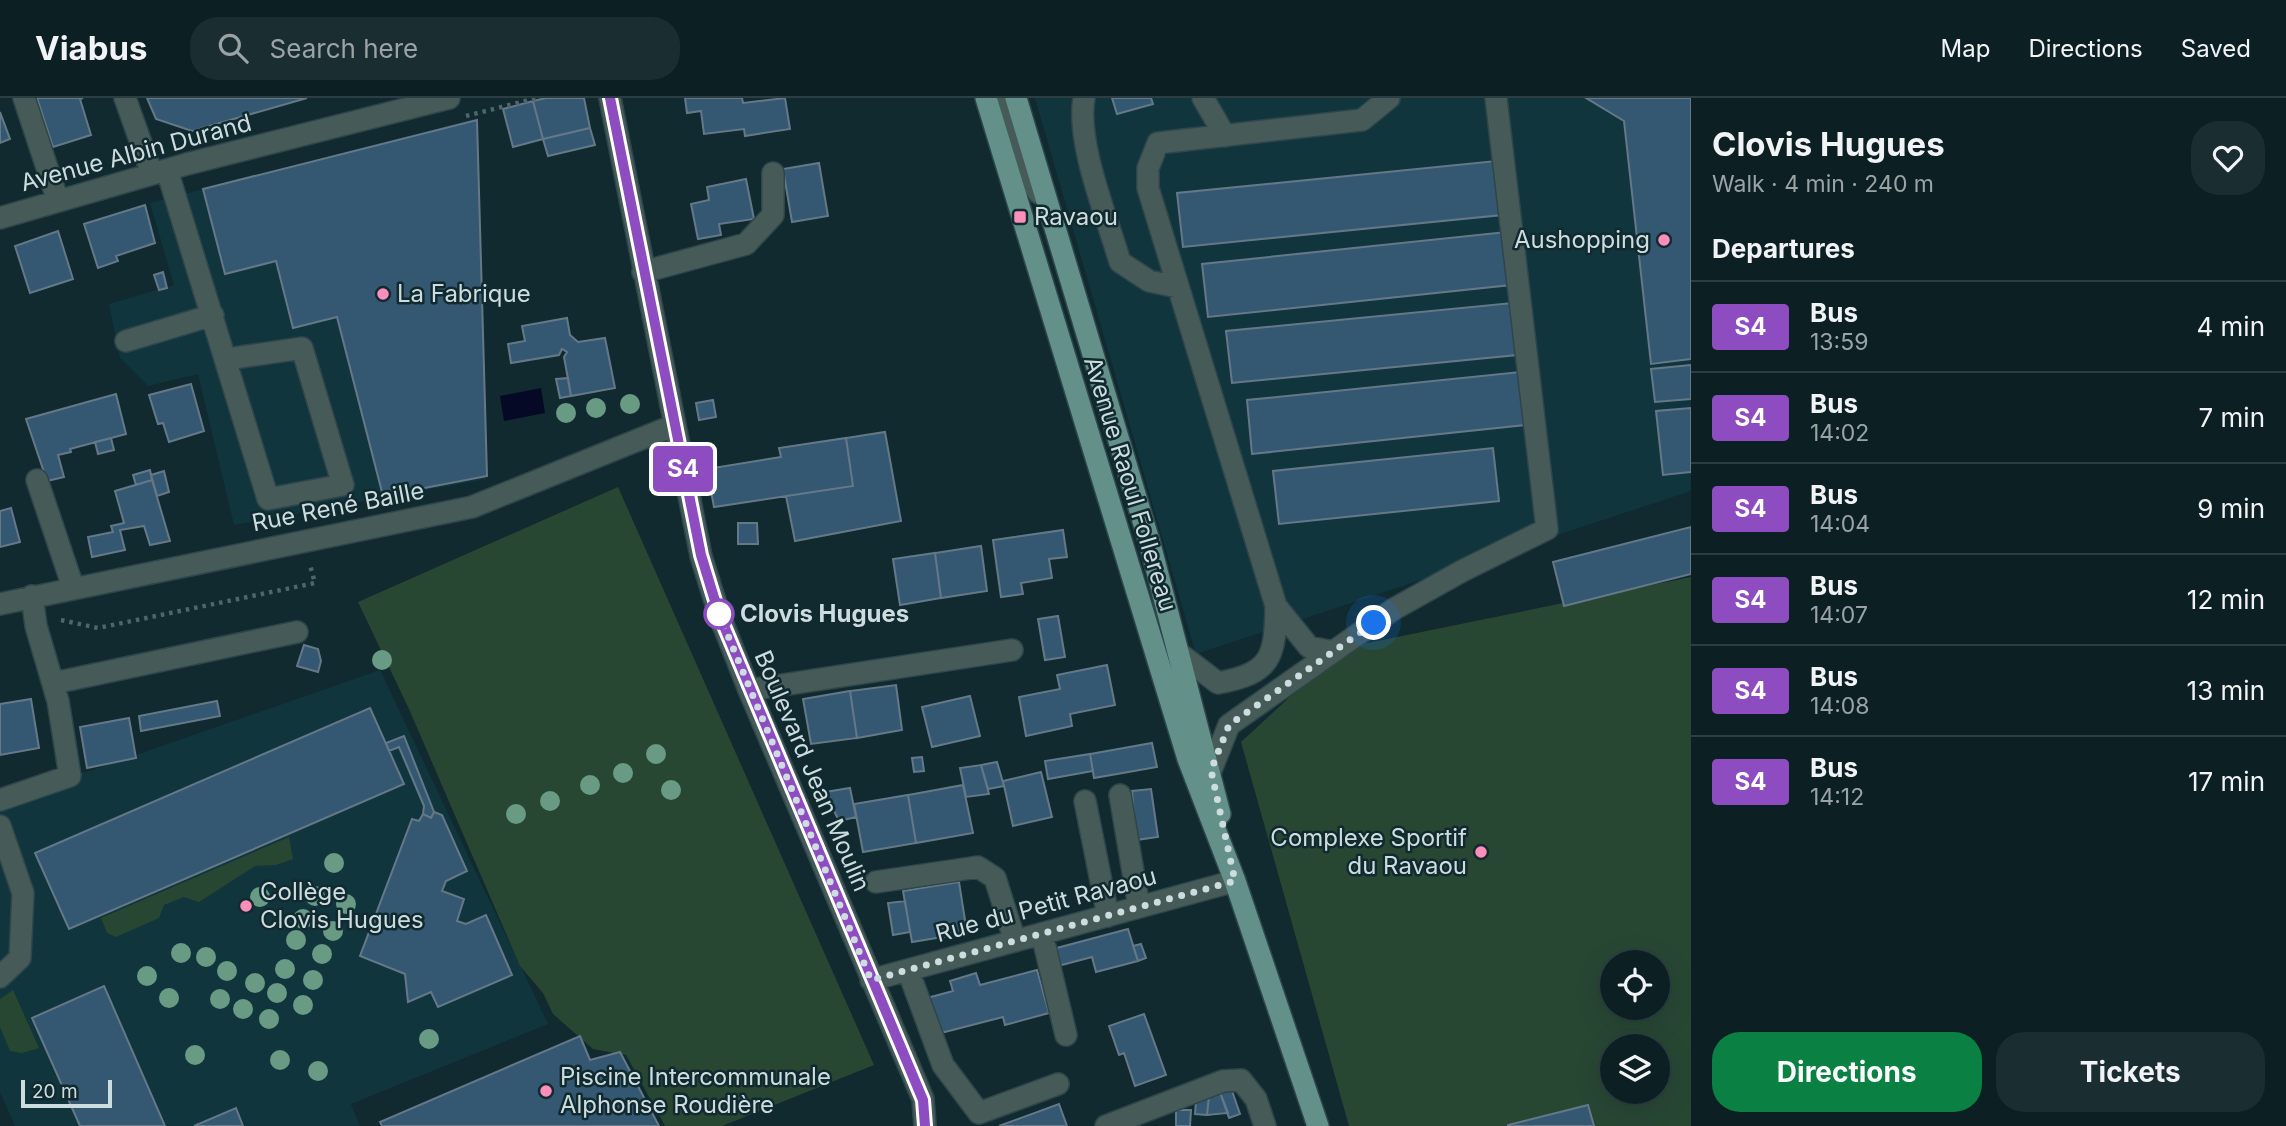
<!DOCTYPE html>
<html lang="en">
<head>
<meta charset="utf-8">
<style>
	body { margin:0; font-family:Inter,sans-serif; background:#1a2d30; color:#f1f3f6; height:100vh; display:flex; flex-direction:column; font-size:26px; white-space:nowrap }
	* { box-sizing:border-box; margin:0 }
	p { font-size:23px; color:#9aa3a6 }
	.icon { flex:none; width:38px; height:38px; fill:none; stroke:currentColor; stroke-width:2; stroke-linecap:round; stroke-linejoin:round }
	.map { position:relative; flex:1; overflow:hidden }
	.sheet { display:flex; flex-direction:column; background:#0c2023; width:595px }
	.sheet>* { flex:none }
	.badge { padding:0 14px; border-radius:5px; font-size:24px; line-height:46px }
	.controls { position:absolute; left:1600px; top:852px; display:grid; gap:14px }
	.controls a { display:grid; place-items:center; width:70px; height:70px; border-radius:50%; background:#0c2023; box-shadow:0 7px 28px #0002,0 0 0 2px #2c3e41; font-size:35px }
	.scale { position:absolute; left:21px; bottom:18px; width:91px; box-sizing:border-box; padding-left:7px; border:4px solid #cddcdf; border-top:0; font-size:19px; line-height:24px; white-space:nowrap; color:#cddcdf; -webkit-text-stroke:5px #102a2f; paint-order:stroke }
	.you { position:absolute; width:35px; height:35px; margin:-18px; border:5px solid #fff; border-radius:50%; background:#1a73e8; box-shadow:0 0 0 10px #1a73e833 }
	.map>.badge { position:absolute; translate:-50% -50%; box-shadow:0 0 0 4px #fff }
	h2 { padding:0 21px; font-size:26px; line-height:63px }
	.round { display:grid; place-items:center; flex:none; width:74px; height:74px; border-radius:28px; background:#1a2d30 }
	.overview { display:flex; align-items:center; justify-content:space-between; height:119px; padding:0 21px }
	h1 { font-size:33px; font-weight:700; line-height:52px }
	.action { display:flex; gap:14px; margin-top:auto; padding:14px 21px }
	.action a { flex:1; height:80px; border-radius:28px; background:#0b8043; color:#fff; font-size:28px; font-weight:700; line-height:80px; text-align:center }
	.action a+a { background:#1a2d30; color:#f1f3f6 }
	ul { padding:0; list-style:none }
	li { display:flex; align-items:center; gap:21px; height:91px; padding:0 21px; border-top:2px solid #2c3e41 }
	li div { flex:1 }
	li b { display:block; font-size:26px }
	li em { font-style:normal }
	li .badge { min-width:77px; font-weight:700; text-align:center }
	header { display:flex; align-items:center; gap:42px; box-sizing:border-box; height:98px; padding:0 35px; background:#0c2023; border-bottom:2px solid #2c3e41 }
	header strong { font-size:33px }
	nav { display:flex; gap:38px; margin-inline-start:auto; font-size:24px }
	.search { width:490px; height:63px; background:#1a2d30; display:flex; align-items:center; gap:18px; box-sizing:border-box; padding:0 24px; border-radius:28px; color:#9aa3a6; font-size:26px }
	main { display:flex; flex:1; min-height:0 }
	.map>svg:first-child { display:block }
	.built { fill:#11353d }
	.green { fill:#274733; fill-rule:evenodd }
	.water { fill:#050926 }
	.building { fill:#345872; stroke:#657888; stroke-width:2 }
	.lines { fill:none; stroke-linecap:round; stroke-linejoin:round }
	.minor-casing { stroke:#2e464b; stroke-width:24 }
	.major-casing { stroke:#2e464b; stroke-width:24 }
	.path { stroke:#4f6569; stroke-width:4.5; stroke-dasharray:3.5 5; stroke-linecap:butt }
	.minor { stroke:#465b58; stroke-width:21 }
	.major { stroke:#63918a; stroke-width:21 }
	.tree { fill:#699a84 }
	.line-casing { stroke:#fff; stroke-width:16 }
	.line { stroke:#8d4cbf; stroke-width:10 }
	.walk { stroke:#cddcdf; stroke-width:7; stroke-dasharray:0 12.6 }
	.poi-dot { fill:#ff8eba; stroke:#102a2f; stroke-width:2.5 }
	.stop-dot { fill:#fff; stroke:#8d4cbf; stroke-width:3.5 }
	.labels { text-anchor:middle; stroke-width:5; stroke-linejoin:round; paint-order:stroke }
	.street-label { font-size:24px; fill:#cddcdf; stroke:#102a2f }
	.poi-label { font-size:24px; fill:#cddcdf; stroke:#102a2f; text-anchor:start }
	.stop-label { font-size:24px; font-weight:bold; fill:#cddcdf; stroke:#102a2f; text-anchor:start }
</style>
</head>
<body>
<header>
<strong>Viabus</strong>
<div class="search"><svg class="icon" aria-label="search" viewBox="0 0 24 24"><circle cx="10" cy="10" r="6"/><path d="M15 15l6 6"/></svg>Search here</div>
<nav><a>Map</a><a>Directions</a><a>Saved</a></nav>
</header>
<main>
<div class="map">
<svg width="1691" height="1028" viewBox="0 0 1691 1028">
	<rect width="100%" height="100%" fill="#102a2f"/>
	<path class="built" d="M1035,0H1691V393L1196,556Z
		M478,20L486,381L234,427L198,276L148,288L120,260L109,206L174,187L150,105Z
		M380,572L548,926L351,1006L360,1028H15L0,994V691L90,673Z"/>
	<path class="green" d="M618,389L874,967L722,1028H665L626,957L593,951L553,916L543,895L520,868L409,611L358,504Z
		M1691,479V1028H1349L1241,644L1343,550ZM1612,864H1657V910H1612ZM1612,948H1657V994H1612Z
		M289,739L293,761L276,767L255,768L199,804L184,799L164,807L159,820L116,839L107,835L101,820Z
		M13,892L39,950L22,955L10,953L0,929V901Z"/>
	<path class="water" d="M541,290L545,315L504,323L500,298Z"/>
	<path class="building" d="M37,0H83L80,1L91,37L53,49Z
		M147,0H307L192,33L156,21Z
		M546,0H584L590,30L543,41L533,3Z
		M685,0H742L743,5L785,0L790,31L745,38L744,31L704,36L701,13L687,15Z
		M1112,0H1151L1153,6L1117,16Z
		M1586,0H1691V261L1651,266L1624,23Z
		M533,3L543,41L513,49L503,11Z
		M0,14L10,41L0,45Z
		M477,22L487,378L383,398L337,219L293,230L276,163L225,176L203,91Z
		M590,30L595,47L548,58L543,41Z
		M1496,63L1502,117L1183,149L1177,95Z
		M819,65L828,118L792,124L783,71Z
		M746,81L754,121L719,126L721,137L698,141L691,106L709,102L707,89Z
		M145,107L155,145L116,158L118,163L98,170L84,126Z
		M58,133L73,181L30,195L15,148Z
		M1506,134L1511,187L1208,219L1202,166Z
		M163,174L167,190L159,192L154,177Z
		M1512,205L1517,257L1232,285L1226,233Z
		M567,220L570,237L578,244L605,240L615,290L571,298L564,259L567,254L562,251L559,257L511,265L508,246L525,243L522,228Z
		M1691,267V301L1655,304L1651,271Z
		M1520,274L1525,327L1252,356L1247,302Z
		M568,280L571,298L560,300L556,281Z
		M191,286L204,333L169,344L163,325L158,326L149,297Z
		M116,296L126,336L70,351L71,354L58,357L64,379L47,383L26,321Z
		M713,302L716,319L699,322L696,305Z
		M1691,310V374L1663,377L1656,313Z
		M885,334L901,423L795,443L786,398L853,388L846,340Z
		M111,340L114,352L98,356L95,344Z
		M846,340L853,388L714,409L707,371L781,359L779,350Z
		M1493,350L1499,403L1279,426L1273,373Z
		M150,372L152,382L136,387L133,377Z
		M164,373L169,394L157,398L151,377Z
		M152,382L170,443L150,447L144,428L120,432L125,452L92,459L88,439L113,434L111,428L124,425L115,393Z
		M11,410L20,444L0,449V413Z
		M738,425H757L758,446H738Z
		M1691,429V476L1564,508L1553,464Z
		M1063,432L1067,459L1049,461L1052,480L1021,485L1023,496L1001,499L993,442Z
		M981,448L987,493L941,500L935,455Z
		M935,455L941,500L900,507L893,461Z
		M1058,518L1065,559L1045,562L1038,521Z
		M304,547L318,551L321,563L318,574L297,568Z
		M1107,567L1115,607L1070,616L1072,628L1026,638L1019,599L1060,591L1057,577Z
		M896,587L902,632L857,640L850,593Z
		M850,593L857,640L811,646L803,601Z
		M970,598L980,638L932,649L922,609Z
		M31,601L39,650L0,657V606Z
		M217,603L220,618L141,633L139,618Z
		M370,610L404,686L69,831L35,755Z
		M129,620L136,660L87,670L80,629Z
		M404,638L434,714L431,720L423,716L424,708L399,649L389,653L386,645Z
		M1152,645L1157,669L1094,680L1090,656Z
		M1090,656L1093,673L1048,681L1045,663Z
		M922,659L924,673L914,674L912,660Z
		M997,664L1004,688L988,691L981,667Z
		M981,667L989,696L966,699L960,670Z
		M1041,674L1052,719L1013,728L1003,683Z
		M963,687L973,735L916,745L908,697Z
		M850,690L856,719L839,723L825,694Z
		M1151,691L1158,739L1136,742L1132,693Z
		M908,697L916,745L863,754L854,706Z
		M434,714L442,717L467,773L446,783L442,793L464,801L457,823L466,826L486,817L512,877L438,909L431,894L408,904L405,876L360,858L412,721L419,723L423,716L431,720Z
		M959,784L967,835L912,844L903,793Z
		M905,803L910,834L893,837L888,805Z
		M1128,831L1138,863L1096,874L1092,859L1058,868L1053,851Z
		M1141,846L1146,860L1138,863L1133,848Z
		M1037,872L1049,915L1005,927L1003,919L937,936L927,900L953,893L950,883L976,875L980,887Z
		M104,888L165,1028H80L32,920Z
		M1144,916L1166,977L1135,988L1124,955L1119,957L1109,928Z
		M580,938L590,962L620,954L659,1028H382L380,1024Z
		M1231,990L1240,1016L1229,1020L1220,994Z
		M1220,994L1228,1015L1207,1017L1209,998Z
		M1209,998L1207,1017L1195,1016L1196,1003Z
		M1059,1006L1067,1028H999Z
		M1588,1007L1594,1028H1508V1027Z
		M236,1010L243,1028H194Z
		M1176,1012H1191L1190,1028H1176Z"/>
	<g class="lines">
		<g class="minor-casing">
			<path id="minor" d="M24,0L58,103
				M125,0L152,76
				M610,0L701,458L719,516L749,592L923,1001L925,1028
				M1003,0L1031,85L1039,95
				M1084,0C1076,45 1107,119 1120,164L1149,183L1178,189
				M1203,0L1225,38
				M167,72L268,401L343,387L302,250L227,261
				M0,120L187,66L449,0
				M643,174L746,146L773,117V75
				M126,243L213,217
				M37,382L73,489
				M0,506L472,409L675,327
				M1333,554L1309,549L1276,508L1148,90V70L1158,45L1362,22L1389,0
				M1180,556L1218,585C1272,575 1275,559 1276,508
				M54,585L297,534
				M749,592L1012,552
				M1211,672L1229,627L1394,511L1462,473L1547,431L1496,0
				M1120,697L1139,809
				M0,702L70,678L58,603L36,528L32,498
				M1085,703L1108,818
				M0,728L23,795L20,860L0,879
				M876,784L978,769L995,780L1015,843
				M1042,836L1066,937
				M908,872L943,967L979,1015L1058,986
				M871,882L1235,783
				M1106,1028L1223,983L1241,982L1256,1001L1265,1028"/>
		</g>
		<g class="major-casing">
			<path id="major" d="M986,0L1188,661L1235,783L1318,1028
				M1016,0L1150,446L1220,716"/>
		</g>
		<path class="path" d="M466,18L537,0
			M61,522L98,530L315,485L310,467"/>
		<use href="#minor" class="minor"/>
		<use href="#major" class="major"/>
	</g>
	<g class="tree">
		<circle cx="630" cy="306" r="10"/>
		<circle cx="596" cy="310" r="10"/>
		<circle cx="566" cy="315" r="10"/>
		<circle cx="382" cy="562" r="10"/>
		<circle cx="656" cy="656" r="10"/>
		<circle cx="623" cy="675" r="10"/>
		<circle cx="590" cy="687" r="10"/>
		<circle cx="671" cy="692" r="10"/>
		<circle cx="550" cy="703" r="10"/>
		<circle cx="516" cy="716" r="10"/>
		<circle cx="334" cy="765" r="10"/>
		<circle cx="315" cy="798" r="10"/>
		<circle cx="260" cy="799" r="10"/>
		<circle cx="346" cy="806" r="10"/>
		<circle cx="303" cy="821" r="10"/>
		<circle cx="333" cy="833" r="10"/>
		<circle cx="296" cy="842" r="10"/>
		<circle cx="181" cy="855" r="10"/>
		<circle cx="322" cy="856" r="10"/>
		<circle cx="206" cy="859" r="10"/>
		<circle cx="285" cy="871" r="10"/>
		<circle cx="227" cy="873" r="10"/>
		<circle cx="147" cy="878" r="10"/>
		<circle cx="313" cy="882" r="10"/>
		<circle cx="255" cy="885" r="10"/>
		<circle cx="277" cy="895" r="10"/>
		<circle cx="169" cy="900" r="10"/>
		<circle cx="220" cy="901" r="10"/>
		<circle cx="303" cy="907" r="10"/>
		<circle cx="243" cy="911" r="10"/>
		<circle cx="269" cy="921" r="10"/>
		<circle cx="429" cy="941" r="10"/>
		<circle cx="195" cy="957" r="10"/>
		<circle cx="280" cy="962" r="10"/>
		<circle cx="318" cy="973" r="10"/>
	</g>
	<g class="lines">
		<g class="line-casing">
			<path id="line" d="M610,0L701,457L719,516L923,1002L925,1028"/>
		</g>
		<use href="#line" class="line"/>
		<path class="walk" d="M719,516L871,882L1235,783L1211,672L1229,627L1374,525"/>
	</g>
	<g class="poi-dot">
		<rect x="1013" y="112" width="14" height="14" rx="3.5"/>
		<circle cx="1664" cy="142" r="7"/>
		<circle cx="383" cy="196" r="7"/>
		<circle cx="1481" cy="754" r="7"/>
		<circle cx="246" cy="808" r="7"/>
		<circle cx="546" cy="993" r="7"/>
	</g>
	<circle class="stop-dot" cx="719" cy="516" r="14"/>
	<g class="labels">
		<g class="street-label">
			<text transform="translate(136 55) rotate(-15)" y="8">Avenue Albin Durand</text>
			<text transform="translate(1130 386) rotate(73)" y="8">Avenue Raoul Follereau</text>
			<text transform="translate(338 409) rotate(-11)" y="8">Rue René Baille</text>
			<text transform="translate(812 673) rotate(67)" y="8">Boulevard Jean Moulin</text>
			<text transform="translate(1046 807) rotate(-15)" y="8">Rue du Petit Ravaou</text>
		</g>
		<g class="poi-label">
			<text x="1034" y="127">Ravaou</text>
			<text x="1650" y="150" text-anchor="end">Aushopping</text>
			<text x="397" y="204">La Fabrique</text>
			<text x="1467" y="748" text-anchor="end">Complexe Sportif<tspan x="1467" dy="28">du Ravaou</tspan></text>
			<text x="260" y="802">Collège<tspan x="260" dy="28">Clovis Hugues</tspan></text>
			<text x="560" y="987">Piscine Intercommunale<tspan x="560" dy="28">Alphonse Roudière</tspan></text>
		</g>
		<g class="stop-label">
			<text x="740" y="524">Clovis Hugues</text>
		</g>
	</g>
</svg>
<div class="controls">
<a><svg class="icon" aria-label="locate" viewBox="0 0 24 24"><circle cx="12" cy="12" r="6"/><path d="M12 2v4M12 18v4M2 12h4M18 12h4"/></svg></a>
<a><svg class="icon" aria-label="layers" viewBox="0 0 24 24"><path d="M12 4l9 5-9 5-9-5zM3 14l9 5 9-5"/></svg></a>
</div>
<div class="scale">20 m</div>
<div class="you" style="left:1374px;top:525px"></div>
<b class="badge" style="left:683px;top:371px;background:#8d4cbf;color:#fff">S4</b>
</div>
<section class="sheet">
<div class="overview"><div><h1>Clovis Hugues</h1><p>Walk · 4 min · 240 m</p></div><a class="round"><svg class="icon" aria-label="heart" viewBox="0 0 24 24"><path d="M12 20l-8-8c-3-5 5-10 8-4 3-6 11-1 8 4z"/></svg></a></div>
<h2>Departures</h2>
<ul>
<li><span class="badge" style="background:#8d4cbf;color:#fff">S4</span><div><b>Bus</b><p>13:59</p></div><em>4 min</em></li>
<li><span class="badge" style="background:#8d4cbf;color:#fff">S4</span><div><b>Bus</b><p>14:02</p></div><em>7 min</em></li>
<li><span class="badge" style="background:#8d4cbf;color:#fff">S4</span><div><b>Bus</b><p>14:04</p></div><em>9 min</em></li>
<li><span class="badge" style="background:#8d4cbf;color:#fff">S4</span><div><b>Bus</b><p>14:07</p></div><em>12 min</em></li>
<li><span class="badge" style="background:#8d4cbf;color:#fff">S4</span><div><b>Bus</b><p>14:08</p></div><em>13 min</em></li>
<li><span class="badge" style="background:#8d4cbf;color:#fff">S4</span><div><b>Bus</b><p>14:12</p></div><em>17 min</em></li>
</ul>
<div class="action"><a>Directions</a><a>Tickets</a></div>
</section>
</main>
</body>
</html>
